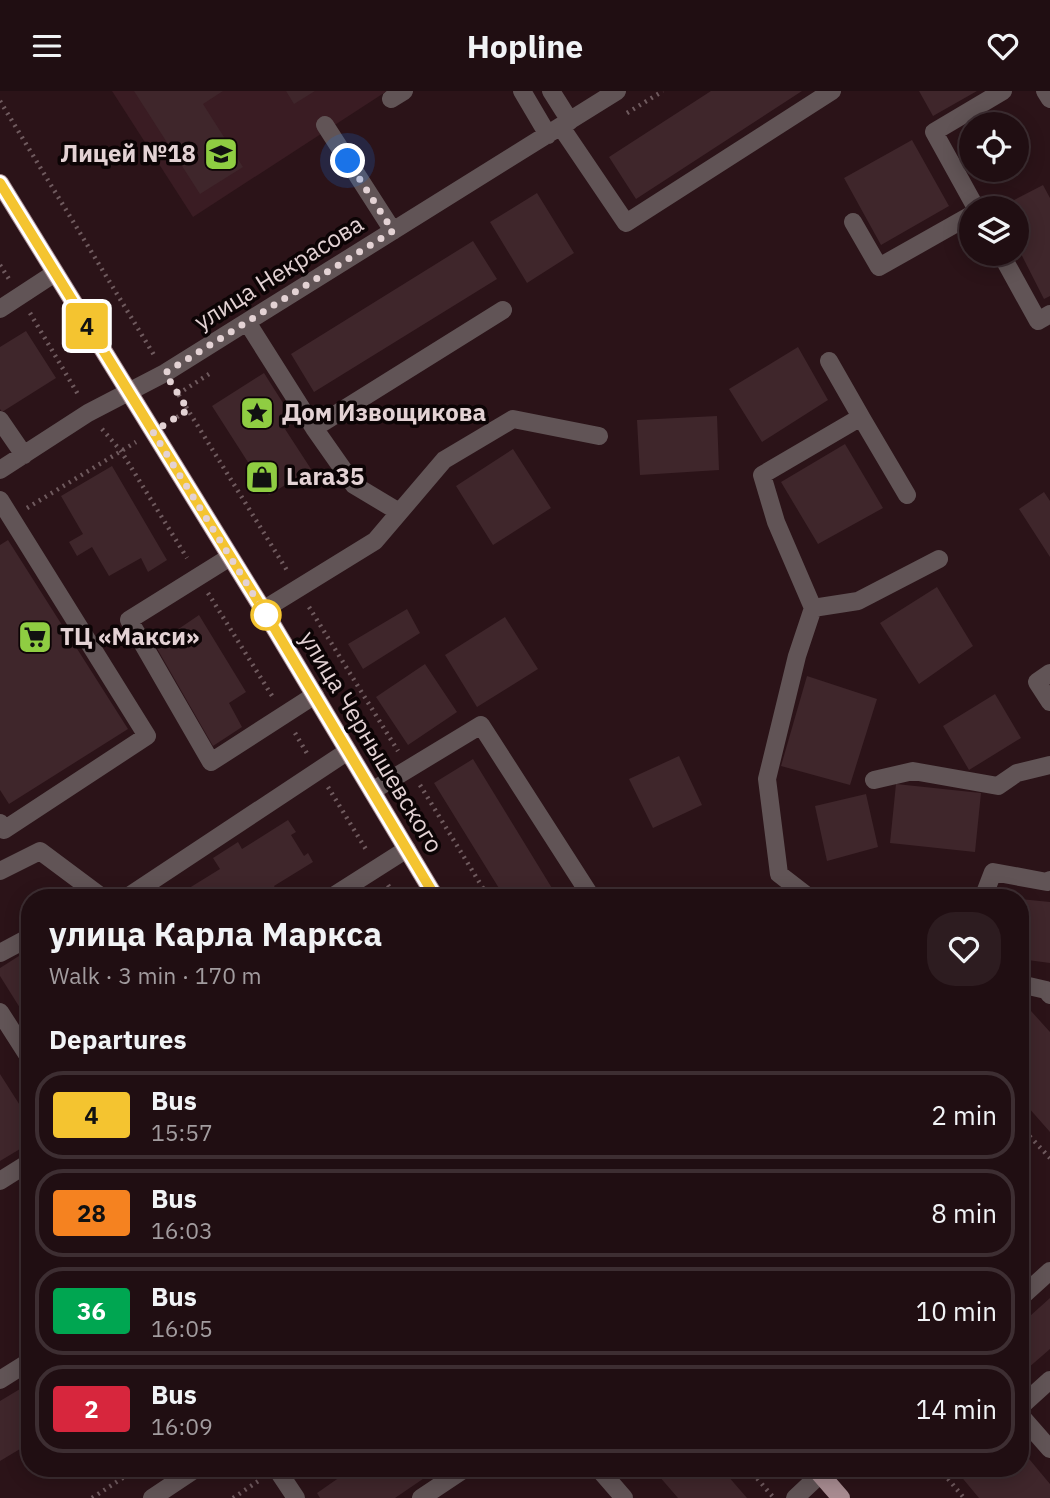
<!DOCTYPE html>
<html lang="en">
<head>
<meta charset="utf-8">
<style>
	body { margin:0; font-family:"IBM Plex Sans",sans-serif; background:#2d1c20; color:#f1f3f6; height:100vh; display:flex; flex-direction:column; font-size:26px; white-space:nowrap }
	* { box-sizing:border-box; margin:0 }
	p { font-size:23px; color:#a29c9f }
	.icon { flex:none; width:38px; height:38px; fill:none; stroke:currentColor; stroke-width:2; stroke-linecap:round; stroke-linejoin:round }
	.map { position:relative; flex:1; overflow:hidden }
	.drawer { position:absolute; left:21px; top:798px; width:1008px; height:588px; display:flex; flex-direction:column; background:#200e12; border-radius:28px; box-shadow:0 4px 18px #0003,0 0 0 2px #3d2e32 }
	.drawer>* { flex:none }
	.badge { padding:0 14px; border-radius:5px; font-size:24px; line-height:46px }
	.buttons { position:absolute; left:959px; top:21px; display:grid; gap:14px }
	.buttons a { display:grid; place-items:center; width:70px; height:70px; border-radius:50%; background:#200e12; box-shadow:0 4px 18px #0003,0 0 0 2px #3d2e32; font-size:35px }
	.you { position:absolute; width:35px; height:35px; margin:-18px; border:5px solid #fff; border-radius:50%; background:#1a73e8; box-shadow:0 0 0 10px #1a73e833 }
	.map>.badge { position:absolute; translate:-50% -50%; box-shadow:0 0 0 4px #fff }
	h2 { padding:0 28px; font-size:26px; line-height:63px }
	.round { display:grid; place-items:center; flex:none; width:74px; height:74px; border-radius:28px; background:#2d1c20 }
	.summary { display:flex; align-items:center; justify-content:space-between; height:119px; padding:0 28px }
	h1 { font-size:33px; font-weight:700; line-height:52px }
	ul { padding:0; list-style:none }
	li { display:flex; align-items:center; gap:21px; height:88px; margin:0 14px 10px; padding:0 14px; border:4px solid #3d2e32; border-radius:28px }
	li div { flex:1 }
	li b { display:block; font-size:26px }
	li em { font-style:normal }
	li .badge { min-width:77px; font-weight:700; text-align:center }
	header { display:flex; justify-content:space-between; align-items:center; height:91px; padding:0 28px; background:#200e12; font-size:32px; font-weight:700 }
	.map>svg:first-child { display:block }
	.built { fill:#3a1c23 }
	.building { fill:#3f262b }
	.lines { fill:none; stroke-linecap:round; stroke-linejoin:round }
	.path { stroke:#6f5a5e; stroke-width:4.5; stroke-dasharray:2 5; stroke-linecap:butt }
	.minor { stroke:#615456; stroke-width:18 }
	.major { stroke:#a88c91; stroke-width:18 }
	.line-casing { stroke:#fff; stroke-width:16 }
	.line { stroke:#f4c430; stroke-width:10 }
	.walk { stroke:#e3d2d4; stroke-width:7; stroke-dasharray:0 12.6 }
	.stop-dot { fill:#fff; stroke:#f4c430; stroke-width:3.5 }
	.labels { text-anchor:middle; stroke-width:7; stroke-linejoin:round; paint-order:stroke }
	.poi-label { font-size:24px; font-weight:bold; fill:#e3d2d4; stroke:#0c0405; text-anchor:start }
	.street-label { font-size:24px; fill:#e3d2d4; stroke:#0c0405 }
</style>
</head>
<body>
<header><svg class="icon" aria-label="menu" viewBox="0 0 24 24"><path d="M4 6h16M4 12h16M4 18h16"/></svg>Hopline<svg class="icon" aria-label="heart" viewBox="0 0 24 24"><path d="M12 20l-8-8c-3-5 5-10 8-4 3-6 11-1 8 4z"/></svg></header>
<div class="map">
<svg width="1050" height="1407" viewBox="0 0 1050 1407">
	<rect width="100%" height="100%" fill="#2b1318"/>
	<path class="built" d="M112,0H387L193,126Z"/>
	<path class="building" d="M134,0H223L203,13L243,76L200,103Z
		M286,0H315L294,13Z
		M711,0H802L636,108L609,66Z
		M919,0H977L933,25Z
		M912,49L949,115L881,154L844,87Z
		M1043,94L1050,107V205L1044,208L1017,155V117H999Z
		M537,102L574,162L527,192L490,131Z
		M473,150L497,188L314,301L291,263Z
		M26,240L56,287L2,321L0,318V256Z
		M798,256L828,309L762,351L729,298Z
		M264,282L295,331L285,338L311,378L269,404L212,315Z
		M717,325L719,379L640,384L637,329Z
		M845,353L883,417L818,453L781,391Z
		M513,358L551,417L493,454L456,395Z
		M112,375L167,469L148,481L141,467L109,485L92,456L77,465L69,451L83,443L61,405Z
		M1044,401L1050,410V466L1019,418Z
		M8,449L128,638L9,713L0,699V454Z
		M937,496L973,555L919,593L880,532Z
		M407,518L420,542L363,578L348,553Z
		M199,524L246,601L229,612L242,636L213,655L155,554Z
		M505,526L538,578L477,616L445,564Z
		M425,573L457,621L408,654L376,606Z
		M807,585L877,608L850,694L781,675Z
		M995,603L1021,647L969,679L943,635Z
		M679,665L702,714L653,737L629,688Z
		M473,668L558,807H505L434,692Z
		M896,693L981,702L975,761L890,752Z
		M866,703L878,756L827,770L815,715Z
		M288,729L296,741L291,744L304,765L308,762L313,771L274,795L282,807H173L220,778L213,767L238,751L242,758Z
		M1020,808L1050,811V872L1020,868Z
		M30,858V933L0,885V877Z
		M1031,920L1050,941V1041L1020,1007V930Z
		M0,983L30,1030V1052L0,1070Z
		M1050,1207V1258L1020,1284V1234Z
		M30,1292V1352L0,1370V1310Z
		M1020,1357L1050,1393V1407H979L954,1377H1020Z
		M353,1377H439L395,1407H320L317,1402Z
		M652,1377H721L747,1407H678Z"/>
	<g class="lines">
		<path class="path" d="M0,10L154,264
			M627,22L663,0
			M0,174L9,188
			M30,222L79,305
			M175,298L288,481
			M178,303L209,283
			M171,330L188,319
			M102,338L121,360L187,467
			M27,417L136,351
			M208,502L274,608
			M309,516L398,660
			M295,642L308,664
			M420,694L489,807
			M328,696L367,760
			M388,794L396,807
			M1020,1035L1050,1067
			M748,1377L774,1407
			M939,1377L964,1407
			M92,1407L138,1377
			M233,1407L260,1389"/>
		<path class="minor" d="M522,0L548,44
			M551,0L570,30
			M1045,0L1050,8
			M391,8L404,0
			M325,34L393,140
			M561,36L626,132L832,0
			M976,117L934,41L1003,0
			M853,131L879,176L971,124
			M1001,163L1038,230L1050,223
			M0,218L55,182
			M247,231L314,337L503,219
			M829,270L861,326
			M0,329L24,364
			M314,337L354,394L399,421
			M0,379L88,322L165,282L617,0
			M0,409L147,645L4,739L0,732
			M230,466L129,529L211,671L315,604
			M813,517L858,510L939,468
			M263,519L375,450L444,369L513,328L599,345
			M1050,582L1037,591L1050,611
			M874,689L913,680L998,695L1017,682L1050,674
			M372,700L481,634L592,807
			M0,780L40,760L103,807
			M126,807L348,660
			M330,807L407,758
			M810,807L779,783L767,688L797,565L813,517L776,431L762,384L861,326L907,404
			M983,807L993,781L1047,791L1050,789
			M0,862L30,846
			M1020,893L1046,899L1050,904
			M0,921L30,968
			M0,1090L30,1071
			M1020,1207L1050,1180
			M0,1289L30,1270
			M1020,1316L1050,1289
			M1020,1324L1050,1358
			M276,1377L296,1407
			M598,1377L624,1407
			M152,1407L197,1377
			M421,1407L466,1377
			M795,1407L827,1377"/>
		<path class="major" d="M0,92L272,533L436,807
			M815,1377L841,1407"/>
	</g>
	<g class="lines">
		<g class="line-casing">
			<path id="line" d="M0,92L272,533L436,807"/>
		</g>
		<use href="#line" class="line"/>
		<path class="walk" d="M266,524L153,341L188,319L165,282L393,140L348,70"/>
	</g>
	<defs>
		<g id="school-square" transform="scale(1.75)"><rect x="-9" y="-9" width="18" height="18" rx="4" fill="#8fcd42" stroke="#0c0405"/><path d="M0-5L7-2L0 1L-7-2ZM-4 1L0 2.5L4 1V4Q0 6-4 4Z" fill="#111"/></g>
		<g id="sight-square" transform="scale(1.75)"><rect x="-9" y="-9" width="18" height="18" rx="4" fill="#8fcd42" stroke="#0c0405"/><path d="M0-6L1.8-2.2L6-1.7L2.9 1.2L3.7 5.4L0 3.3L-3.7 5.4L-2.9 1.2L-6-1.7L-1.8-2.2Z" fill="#111"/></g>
		<g id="shop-square" transform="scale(1.75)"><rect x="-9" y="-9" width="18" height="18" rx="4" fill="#8fcd42" stroke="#0c0405"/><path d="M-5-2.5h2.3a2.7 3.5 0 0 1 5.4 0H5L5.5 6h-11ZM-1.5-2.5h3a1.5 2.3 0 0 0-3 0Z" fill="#111"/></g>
		<g id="supermarket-square" transform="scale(1.75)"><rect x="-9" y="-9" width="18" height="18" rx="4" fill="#8fcd42" stroke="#0c0405"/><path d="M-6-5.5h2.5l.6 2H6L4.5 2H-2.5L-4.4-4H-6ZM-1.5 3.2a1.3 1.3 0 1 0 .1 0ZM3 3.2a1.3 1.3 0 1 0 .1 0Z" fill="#111"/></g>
	</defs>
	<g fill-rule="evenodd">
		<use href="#school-square" x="221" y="63"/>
		<use href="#sight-square" x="257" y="322"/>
		<use href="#shop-square" x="262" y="386"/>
		<use href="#supermarket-square" x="35" y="546"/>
	</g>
	<circle class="stop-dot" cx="266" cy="524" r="14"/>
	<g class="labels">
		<g class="poi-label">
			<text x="196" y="71" text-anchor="end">Лицей №18</text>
			<text x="282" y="330">Дом Извощикова</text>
			<text x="286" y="394">Lara35</text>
			<text x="60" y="554">ТЦ «Макси»</text>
		</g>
		<g class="street-label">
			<text transform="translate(279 182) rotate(-32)" y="8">улица Некрасова</text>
			<text transform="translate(371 651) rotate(59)" y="8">улица Чернышевского</text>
		</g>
	</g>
</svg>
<div class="buttons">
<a><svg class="icon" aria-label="locate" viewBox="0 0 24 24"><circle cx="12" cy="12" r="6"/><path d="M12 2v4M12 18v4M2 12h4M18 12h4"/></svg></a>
<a><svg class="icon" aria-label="layers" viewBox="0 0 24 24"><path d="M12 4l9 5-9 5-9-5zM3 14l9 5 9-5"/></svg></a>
</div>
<div class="you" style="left:348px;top:70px"></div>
<b class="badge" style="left:87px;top:235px;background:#f4c430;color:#111">4</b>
<section class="drawer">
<div class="summary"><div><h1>улица Карла Маркса</h1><p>Walk · 3 min · 170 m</p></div><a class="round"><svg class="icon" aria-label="heart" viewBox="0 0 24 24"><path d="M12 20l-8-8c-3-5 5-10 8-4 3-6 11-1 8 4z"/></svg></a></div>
<h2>Departures</h2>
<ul>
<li><span class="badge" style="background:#f4c430;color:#111">4</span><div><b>Bus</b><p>15:57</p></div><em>2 min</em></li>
<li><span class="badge" style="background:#f58220;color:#111">28</span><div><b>Bus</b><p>16:03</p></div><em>8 min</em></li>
<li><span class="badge" style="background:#00a651;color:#fff">36</span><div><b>Bus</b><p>16:05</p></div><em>10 min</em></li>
<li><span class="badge" style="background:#d7263d;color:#fff">2</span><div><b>Bus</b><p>16:09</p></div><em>14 min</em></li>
</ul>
</section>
</div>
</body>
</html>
